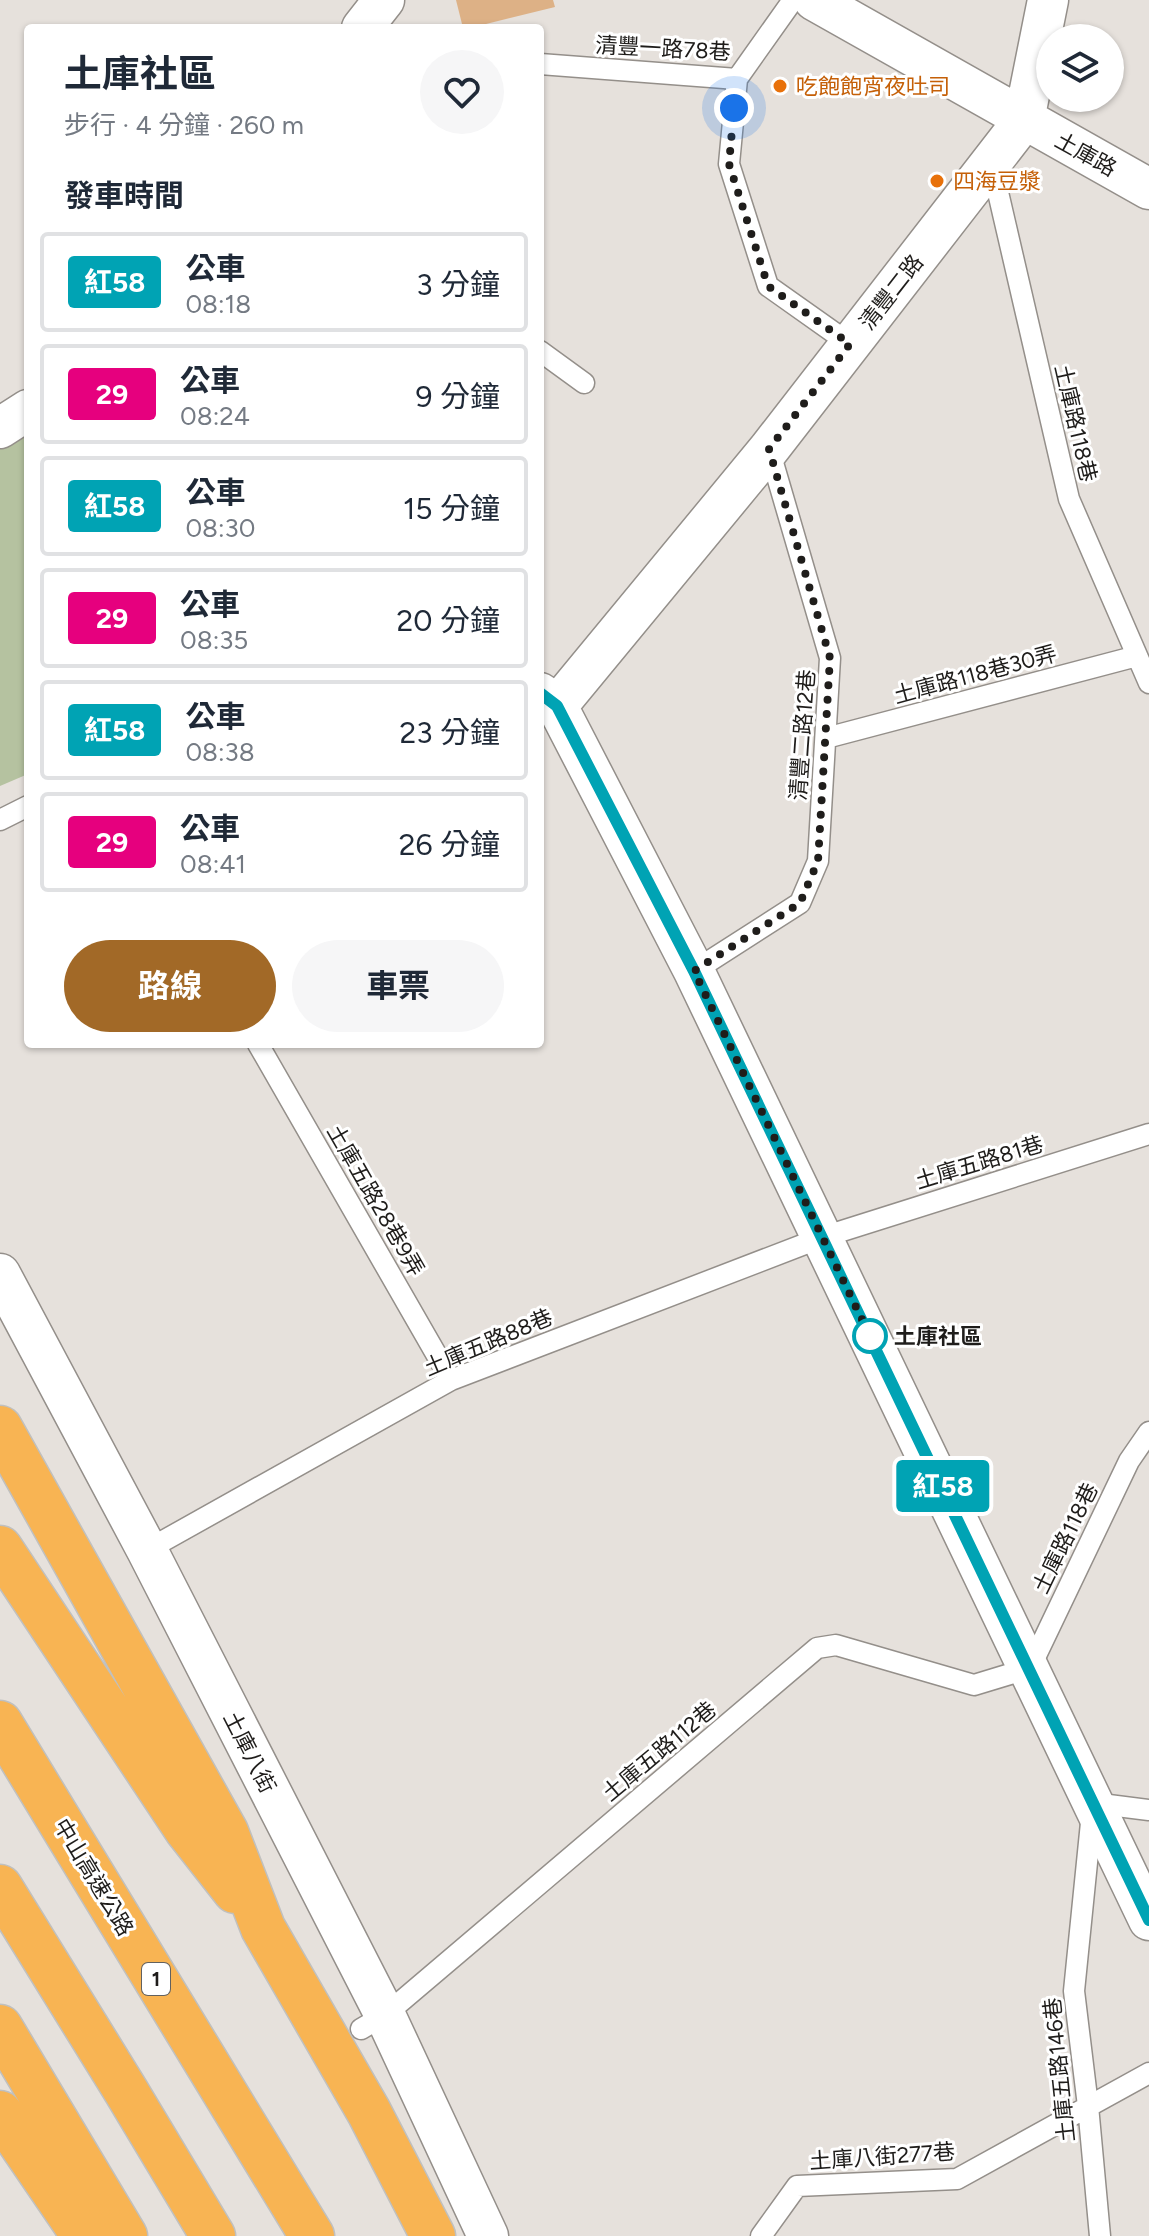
<!DOCTYPE html>
<html lang="zh-TW">
<head>
<meta charset="utf-8">
<style>
	body { margin:0; font-family:Figtree,"Noto Sans TC",sans-serif; background:#f6f6f7; color:#1f2937; height:100vh; display:flex; flex-direction:column; font-size:30px; white-space:nowrap }
	* { box-sizing:border-box; margin:0 }
	p { font-size:26px; color:#747a83 }
	.icon { flex:none; width:44px; height:44px; fill:none; stroke:currentColor; stroke-width:2; stroke-linecap:round; stroke-linejoin:round }
	.map { position:relative; flex:1; overflow:hidden }
	.side { position:absolute; left:24px; top:24px; width:520px; height:1024px; display:flex; flex-direction:column; background:#fff; border-radius:8px; box-shadow:0 2px 6px #0004 }
	.side>* { flex:none }
	.badge { padding:0 16px; border-radius:6px; font-size:28px; line-height:52px }
	.fabs { position:absolute; left:1036px; top:24px; display:grid; gap:16px }
	.fabs a { display:grid; place-items:center; width:88px; height:88px; border-radius:50%; background:#fff; box-shadow:0 2px 6px #0004; font-size:40px }
	.you { position:absolute; width:40px; height:40px; margin:-20px; border:6px solid #fff; border-radius:50%; background:#1a73e8; box-shadow:0 0 0 12px #1a73e833 }
	.map>.badge { position:absolute; translate:-50% -50%; box-shadow:0 0 0 4px #fff }
	h2 { padding:0 40px; font-size:30px; line-height:72px }
	.round { display:grid; place-items:center; flex:none; width:84px; height:84px; border-radius:42px; background:#f6f6f7 }
	.headline { display:flex; align-items:center; justify-content:space-between; height:136px; padding:0 40px }
	h1 { font-size:38px; font-weight:700; line-height:60px }
	.primary-button { display:flex; gap:16px; margin-top:auto; padding:16px 40px }
	.primary-button a { flex:1; height:92px; border-radius:48px; background:#a26927; color:#fff; font-size:32px; font-weight:700; line-height:92px; text-align:center }
	.primary-button a+a { background:#f6f6f7; color:#1f2937 }
	ul { padding:0; list-style:none }
	li { display:flex; align-items:center; gap:24px; height:100px; margin:0 16px 12px; padding:0 24px; border:4px solid #e0e1e3; border-radius:8px }
	li div { flex:1 }
	li b { display:block; font-size:30px }
	li em { font-style:normal }
	li .badge { min-width:88px; font-weight:700; text-align:center }
	.map>svg:first-child { display:block }
	.green { fill:#b5c2a0 }
	.building { fill:#ddb186 }
	.lines { fill:none; stroke-linecap:round; stroke-linejoin:round }
	.lane-casing { stroke:#948f8a; stroke-width:23 }
	.street-casing { stroke:#948f8a; stroke-width:43 }
	.highway-casing { stroke:#c0c0bf; stroke-width:47 }
	.lane { stroke:#fff; stroke-width:20 }
	.street { stroke:#fff; stroke-width:40 }
	.highway { stroke:#f8b453; stroke-width:44 }
	.line-casing { stroke:#fff; stroke-width:18 }
	.line { stroke:#00a3b4; stroke-width:12 }
	.walk { stroke:#1f1d1b; stroke-width:8; stroke-dasharray:0 14.4 }
	.food-dot { fill:#e8710a; stroke:#fff; stroke-width:3 }
	.stop-dot { fill:#fff; stroke:#00a3b4; stroke-width:4 }
	.labels { text-anchor:middle; stroke-width:6; stroke-linejoin:round; paint-order:stroke }
	.shield { fill:#fff; stroke:#62615f; stroke-width:2 }
	.shield-label { font-size:20px; font-weight:bold; fill:#1f1d1b }
	.street-label { font-size:22px; fill:#1f1d1b; stroke:#fff }
	.food-label { font-size:22px; fill:#c56008; stroke:#fff; text-anchor:start }
	.stop-label { font-size:22px; font-weight:bold; fill:#1f1d1b; stroke:#fff; text-anchor:start }
</style>
</head>
<body>
<div class="map">
<svg width="1149" height="2236" viewBox="0 0 1149 2236">
	<rect width="100%" height="100%" fill="#e6e1dc"/>
	<path class="green" d="M28,429V774L0,786V447Z"/>
	<path class="building" d="M456,0H553L555,7L470,28H463Z"/>
	<g class="lines">
		<g class="lane-casing">
			<path id="lane" d="M540,64L737,79L793,0
				M737,79L729,164L768,286L850,344
				M991,162L1069,499L1149,683
				M540,351L584,383
				M826,738L1137,656
				M0,820L28,806
				M694,971L800,903L818,861L830,658L769,449
				M258,1044L451,1380
				M147,1550L451,1380L823,1237L1149,1134
				M361,2029L385,2015L817,1648L836,1645L974,1685L1030,1668L1129,1461L1149,1432
				M761,2236L797,2186L957,2179L1149,2073
				M1100,2236L1088,2106L1074,1991L1093,1803L1149,1810"/>
		</g>
		<g class="street-casing">
			<path id="street" d="M814,0L1149,189
				M362,28L384,0
				M0,428L28,410
				M540,693L557,706L694,971L1149,1920
				M557,706L769,449L1024,120L1048,0
				M0,1274L147,1550L385,2015L488,2236"/>
		</g>
		<g class="highway-casing">
			<path id="highway" d="M0,1428L226,1832L263,1928L369,2112L433,2236
				M0,1548L187,1830L235,1891
				M0,1723L312,2236
				M0,1887L126,2091L213,2236
				M0,2027L125,2236
				M0,2113L84,2236"/>
		</g>
		<use href="#lane" class="lane"/>
		<use href="#street" class="street"/>
		<use href="#highway" class="highway"/>
	</g>
	<g class="lines">
		<g class="line-casing">
			<path id="line" d="M540,693L557,706L694,971L1149,1920"/>
		</g>
		<use href="#line" class="line"/>
		<path class="walk" d="M734,108L729,164L768,286L850,344L769,449L830,658L818,861L800,903L694,971L870,1336"/>
	</g>
	<g class="food-dot">
		<circle cx="780" cy="86" r="8"/>
		<circle cx="937" cy="181" r="8"/>
	</g>
	<circle class="stop-dot" cx="870" cy="1336" r="16"/>
	<g class="labels">
		<rect class="shield" x="142" y="1963" width="28" height="32" rx="6"/>
		<g class="shield-label">
			<text x="156" y="1986">1</text>
		</g>
		<g class="street-label">
			<text transform="translate(663 48) rotate(3)" y="8">清豐一路78巷</text>
			<text transform="translate(1086 154) rotate(29)" y="8">土庫路</text>
			<text transform="translate(891 292) rotate(-52)" y="8">清豐二路</text>
			<text transform="translate(1076 423) rotate(77)" y="8">土庫路118巷</text>
			<text transform="translate(975 674) rotate(-15)" y="8">土庫路118巷30弄</text>
			<text transform="translate(802 735) rotate(-86)" y="8">清豐二路12巷</text>
			<text transform="translate(979 1162) rotate(-17)" y="8">土庫五路81巷</text>
			<text transform="translate(376 1200) rotate(60)" y="8">土庫五路28巷9弄</text>
			<text transform="translate(488 1342) rotate(-23)" y="8">土庫五路88巷</text>
			<text transform="translate(1065 1538) rotate(-64)" y="8">土庫路118巷</text>
			<text transform="translate(659 1751) rotate(-40)" y="8">土庫五路112巷</text>
			<text transform="translate(250 1752) rotate(63)" y="8">土庫八街</text>
			<text transform="translate(94 1877) rotate(59)" y="8">中山高速公路</text>
			<text transform="translate(1059 2070) rotate(-96)" y="8">土庫五路146巷</text>
			<text transform="translate(882 2156) rotate(-4)" y="8">土庫八街277巷</text>
		</g>
		<g class="food-label">
			<text x="796" y="94">吃飽飽宵夜吐司</text>
			<text x="953" y="189">四海豆漿</text>
		</g>
		<g class="stop-label">
			<text x="894" y="1344">土庫社區</text>
		</g>
	</g>
</svg>
<div class="fabs">
<a><svg class="icon" aria-label="layers" viewBox="0 0 24 24"><path d="M12 4l9 5-9 5-9-5zM3 14l9 5 9-5"/></svg></a>
</div>
<div class="you" style="left:734px;top:108px"></div>
<b class="badge" style="left:943px;top:1486px;background:#00a3b4;color:#fff">紅58</b>
<section class="side">
<div class="headline"><div><h1>土庫社區</h1><p>步行 · 4 分鐘 · 260 m</p></div><a class="round"><svg class="icon" aria-label="heart" viewBox="0 0 24 24"><path d="M12 20l-8-8c-3-5 5-10 8-4 3-6 11-1 8 4z"/></svg></a></div>
<h2>發車時間</h2>
<ul>
<li><span class="badge" style="background:#00a3b4;color:#fff">紅58</span><div><b>公車</b><p>08:18</p></div><em>3 分鐘</em></li>
<li><span class="badge" style="background:#e6007e;color:#fff">29</span><div><b>公車</b><p>08:24</p></div><em>9 分鐘</em></li>
<li><span class="badge" style="background:#00a3b4;color:#fff">紅58</span><div><b>公車</b><p>08:30</p></div><em>15 分鐘</em></li>
<li><span class="badge" style="background:#e6007e;color:#fff">29</span><div><b>公車</b><p>08:35</p></div><em>20 分鐘</em></li>
<li><span class="badge" style="background:#00a3b4;color:#fff">紅58</span><div><b>公車</b><p>08:38</p></div><em>23 分鐘</em></li>
<li><span class="badge" style="background:#e6007e;color:#fff">29</span><div><b>公車</b><p>08:41</p></div><em>26 分鐘</em></li>
</ul>
<div class="primary-button"><a>路線</a><a>車票</a></div>
</section>
</div>
</body>
</html>
